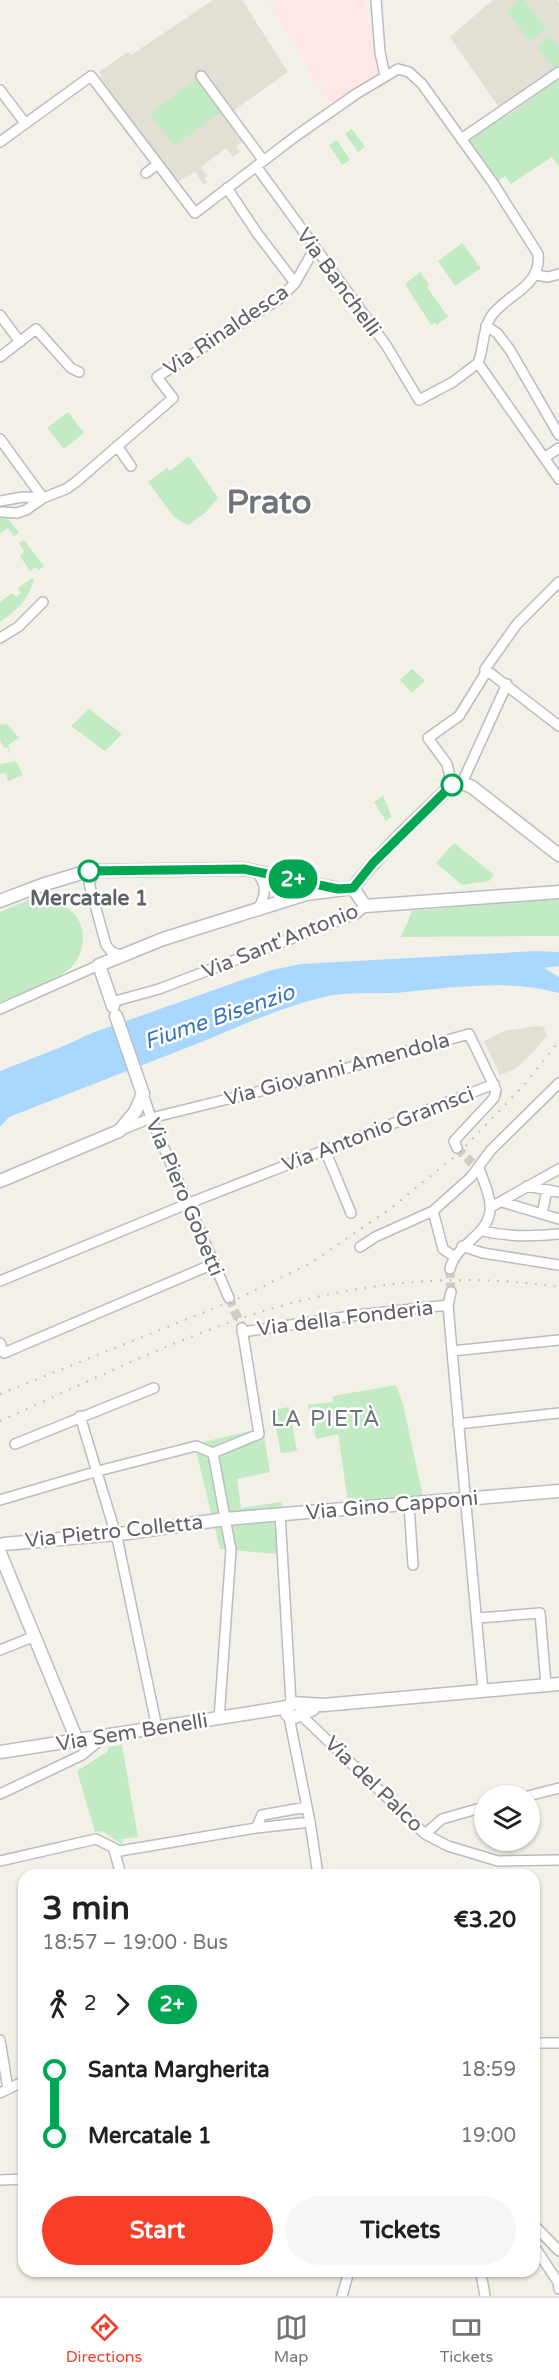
<!DOCTYPE html>
<html lang="en">
<head>
<meta charset="utf-8">
<style>
	body { margin:0; font-family:"Varela Round",sans-serif; background:#f6f6f6; color:#202124; height:100vh; display:flex; flex-direction:column; font-size:22px; white-space:nowrap }
	* { box-sizing:border-box; margin:0 }
	p { font-size:20px; color:#757577 }
	.icon { flex:none; width:33px; height:33px; fill:none; stroke:currentColor; stroke-width:2; stroke-linecap:round; stroke-linejoin:round }
	.map { position:relative; flex:1; overflow:hidden }
	.drawer { position:absolute; left:18px; top:1869px; width:522px; height:408px; display:flex; flex-direction:column; background:#fff; border-radius:18px; box-shadow:0 2px 4px #0004 }
	.drawer>* { flex:none }
	.badge { padding:0 12px; border-radius:20px; font-size:21px; line-height:39px }
	.buttons { position:absolute; left:474px; top:1785px; display:grid; gap:12px }
	.buttons a { display:grid; place-items:center; width:66px; height:66px; border-radius:50%; background:#fff; box-shadow:0 2px 4px #0004; font-size:30px }
	.map>.badge { position:absolute; translate:-50% -50%; box-shadow:0 0 0 3px #fff }
	.legs { display:flex; align-items:center; gap:9px; height:66px; padding:0 24px; font-size:20px }
	.legs p { margin-inline-start:auto }
	.head { display:flex; align-items:center; justify-content:space-between; height:102px; padding:0 24px }
	h1 { font-size:33px; font-weight:700; line-height:45px }
	.button { display:flex; gap:12px; margin-top:auto; padding:12px 24px }
	.button a { flex:1; height:69px; border-radius:36px; background:#f83e27; color:#fff; font-size:24px; font-weight:700; line-height:69px; text-align:center }
	.button a+a { background:#f6f6f6; color:#202124 }
	ul { padding:0 24px; list-style:none }
	li { display:flex; align-items:center; gap:21px; height:66px; font-size:22px }
	li i { display:grid; place-items:center; width:9px; height:100%; margin:0 8px; background:currentColor }
	li i::after { content:''; width:15px; height:15px; margin:-8px; border:4px solid; border-radius:50%; background:#fff }
	li p { margin-inline-start:auto }
	li:first-child i { background:linear-gradient(#0000 50%,currentColor 0) }
	li:last-child i { background:linear-gradient(currentColor 50%,#0000 0) }
	.tab-bar { display:flex; justify-content:space-around; align-items:center; height:84px; border-top:2px solid #e0e0e0; background:#fff; font-size:16px; color:#757577 }
	.tab-bar a { display:grid; justify-items:center; gap:3px }
	.tab-bar .on { color:#f83e27 }
	.map>svg:first-child { display:block }
	.education { fill:#e2dfd5 }
	.medical { fill:#fee7e4 }
	.green { fill:#c2ebc3 }
	.water { fill:#aad7ff }
	.lines { fill:none; stroke-linecap:round; stroke-linejoin:round }
	.street-tunnel { stroke:#cdccc7; stroke-width:9; stroke-dasharray:9 4.5; stroke-linecap:butt }
	.street-casing { stroke:#b9bcc1; stroke-width:12 }
	.secondary-casing { stroke:#babdc3; stroke-width:15 }
	.street { stroke:#fff; stroke-width:9 }
	.secondary { stroke:#fff; stroke-width:12 }
	.rail { stroke:#b8b9b9; stroke-width:2; stroke-dasharray:1.5 8; stroke-linecap:butt }
	.line-1-casing { stroke:#fff; stroke-width:14 }
	.line-1 { stroke:#00a651; stroke-width:9 }
	.stop-1-dot { fill:#fff; stroke:#00a651; stroke-width:3 }
	.labels { text-anchor:middle; stroke-width:5; stroke-linejoin:round; paint-order:stroke }
	.street-label { font-size:21px; fill:#5e6268; stroke:#fff }
	.stop-label { font-size:21px; font-weight:bold; fill:#5e6268; stroke:#fff }
	.water-label { font-size:22px; font-style:italic; fill:#3b76bb; stroke:#fff }
	.neighbourhood-label { font-size:22px; letter-spacing:1.5px; fill:#6f747b; stroke:#fff }
	.town-label { font-size:33px; font-weight:bold; fill:#6f747b; stroke:#fff }
</style>
</head>
<body>
<div class="map">
<svg width="559" height="2296" viewBox="0 0 559 2296">
	<rect width="100%" height="100%" fill="#f2f0e7"/>
	<path class="education" d="M213,0H242L288,72L233,111L245,128L243,129L245,139L236,147L240,152L233,157L226,148L201,167L207,176L204,178L207,182L204,185L195,172L177,182L100,77L102,76L99,72L128,52L131,55Z
		M493,0H557L559,3V65L498,106L450,37Z
		M536,1026L543,1027L547,1035L534,1051L515,1069L500,1075L484,1041L505,1031Z"/>
	<path class="medical" d="M268,0H364L378,74L330,104Z"/>
	<path class="green" d="M519,0H524L546,28L530,41L506,11Z
		M550,36L559,47V64L554,68L537,47Z
		M559,78V167L552,157L511,184L505,176L497,182L466,139L513,112Z
		M197,79L221,112L174,146L150,113Z
		M352,129L365,147L358,152L345,134Z
		M337,140L350,160L342,165L329,145Z
		M462,243L481,268L455,286L438,261Z
		M420,272L429,285L427,287L448,317L436,325L435,322L431,325L405,284Z
		M68,412L84,433L64,449L47,428Z
		M189,456L218,498L205,513L188,525L174,517L148,482L167,468L170,471Z
		M7,517L19,533L14,536L8,528L0,534V518Z
		M24,540L44,566L39,570L35,567L30,571L20,556L24,552L19,543Z
		M32,578L34,580C29,599 16,611 0,622V602L12,593L16,597L21,593L18,588Z
		M412,669L425,681L412,693L400,680Z
		M89,709L122,734L105,751L71,726Z
		M0,723L2,725L7,724L19,738L8,745L12,758L7,747L4,748L0,740Z
		M16,761L23,775L8,781L6,773L0,774V764Z
		M383,796L392,817L386,821L374,802Z
		M454,843L494,875L489,881L462,885L436,863Z
		M33,898C63,897 91,918 81,950C78,958 75,965 68,970C54,982 19,994 0,1002V912Z
		M554,898L559,899V936L401,937L412,911Z
		M396,1385L403,1404L423,1497L348,1502L338,1434L316,1439L308,1405L333,1402V1396Z
		M289,1407L297,1451L281,1453L272,1410Z
		M262,1423L270,1472L237,1479L241,1508L281,1502L285,1514L288,1555L220,1549L196,1451L199,1443L255,1430Z
		M122,1745L138,1837L122,1839L123,1845L102,1831L95,1832L77,1771L107,1752L108,1747Z"/>
	<path class="water" d="M535,951L559,952V966L544,968L559,977V993C510,979 455,987 405,992C380,995 353,991 328,996C284,1006 245,1024 204,1041C139,1066 74,1092 9,1117L0,1127V1071L59,1048L92,1033L245,979L272,970L301,964Z"/>
	<g class="lines">
		<path class="street-tunnel" d="M457,1148L472,1163
			M450,1269L451,1292
			M229,1298L242,1328"/>
		<g class="street-casing">
			<path id="street" d="M376,0L380,52L385,76
				M201,76L263,160
				M0,90L25,123
				M461,139L559,72
				M0,142L91,76L195,213L296,136L356,94L398,69L409,72L422,84L493,183L538,254C542,288 505,294 490,318C482,333 484,349 478,363
				M256,166L386,345L419,400L453,382L478,363
				M146,173L158,164
				M227,188L257,233L295,283
				M536,275L548,277L559,274
				M0,315L20,342
				M486,326L497,333L510,350L559,435
				M0,357L36,329L71,368L79,372
				M478,363L559,479
				M0,439L43,498
				M117,446L131,466
				M544,458L559,448
				M0,501L23,497L43,498
				M2,512L17,513L26,510L43,498L66,489L76,482L173,398L157,377L279,299L295,283L315,248
				M0,638L18,627L43,602
				M485,669L559,726
				M462,783L507,684
				M452,785L447,764L428,738L459,716L485,674V669L517,624L559,582
				M95,871L89,883L106,945L111,951L119,955
				M255,871C268,884 266,895 258,909
				M112,1002L159,989L356,914L365,906
				M0,1009L99,965
				M143,1094L151,1118L229,1298
				M121,1130L151,1118L297,1082L469,1034L496,1090L494,1098L454,1141L457,1148
				M325,1150L351,1213
				M527,1186L559,1192
				M502,1202L559,1219
				M491,1207L559,1169
				M433,1211L443,1249L455,1257
				M542,1214L547,1190
				M483,1231C509,1237 532,1237 559,1234
				M462,1246L483,1253L559,1265
				M360,1247L375,1237L433,1211L471,1177L491,1150L559,1083
				M450,1269C456,1242 493,1235 490,1204C489,1192 483,1180 479,1168
				M0,1281L187,1204L494,1084
				M451,1292L448,1305L452,1351L483,1691
				M242,1332L358,1315L448,1305
				M0,1343L4,1353L213,1264
				M452,1351L559,1340
				M80,1416L118,1542L157,1728
				M458,1424L559,1413
				M15,1444L154,1388
				M0,1500L98,1471L196,1446L213,1453
				M409,1504L413,1565
				M280,1514L291,1703
				M478,1618L540,1613L546,1685
				M0,1650L35,1636
				M300,1714L425,1834L448,1846L498,1861L559,1860
				M289,1717L310,1822L318,1875
				M219,1719L231,1550L213,1453L259,1434L242,1328
				M0,1794L82,1755L105,1736
				M528,1796L559,1788
				M256,1828L262,1815L307,1807
				M425,1834L442,1819L484,1807
				M114,1850L121,1875
				M0,1861L96,1839L120,1851L256,1828L310,1822
				M0,2040L8,2089
				M534,2043H559
				M0,2093L24,2081
				M0,2180L24,2179
				M534,2225L559,2251
				M534,2246L558,2282L559,2289
				M478,2271L481,2273L485,2296
				M342,2296L349,2271"/>
		</g>
		<g class="secondary-casing">
			<path id="secondary" d="M353,888C382,850 418,818 452,785L462,783L472,787L559,855
				M353,888L365,906L559,892
				M0,901L42,885L88,871L244,869L338,889
				M113,1006L99,965L163,939L306,894L353,888
				M0,1181L119,1131L135,1112L143,1094L116,1016
				M4,1544L128,1533L225,1519L559,1491
				M0,1553L77,1740
				M287,1707V1714L292,1718L313,1709
				M0,1752L263,1711L287,1707L293,1703L323,1705L559,1684"/>
		</g>
		<use href="#street" class="street"/>
		<use href="#secondary" class="secondary"/>
		<path class="rail" d="M0,1394L237,1299L311,1263L394,1206L460,1152L524,1085L559,1041
			M0,1421C86,1383 171,1340 261,1312C356,1282 460,1272 559,1287"/>
	</g>
	<g class="lines">
		<g class="line-1-casing">
			<path id="line-1" d="M89,871L244,869L338,889L353,888L373,863L452,785"/>
		</g>
		<use href="#line-1" class="line-1"/>
	</g>
	<g class="stop-1-dot">
		<circle cx="452" cy="785" r="10"/>
		<circle cx="89" cy="871" r="10"/>
	</g>
	<g class="labels">
		<g class="street-label">
			<text transform="translate(339 282) rotate(54)" y="7">Via Banchelli</text>
			<text transform="translate(226 330) rotate(-34)" y="7">Via Rinaldesca</text>
			<text transform="translate(280 941) rotate(-22)" y="7">Via Sant'Antonio</text>
			<text transform="translate(337 1069) rotate(-15)" y="7">Via Giovanni Amendola</text>
			<text transform="translate(378 1129) rotate(-21)" y="7">Via Antonio Gramsci</text>
			<text transform="translate(185 1197) rotate(67)" y="7">Via Piero Gobetti</text>
			<text transform="translate(345 1318) rotate(-7)" y="7">Via della Fonderia</text>
			<text transform="translate(392 1505) rotate(-5)" y="7">Via Gino Capponi</text>
			<text transform="translate(114 1531) rotate(-6)" y="7">Via Pietro Colletta</text>
			<text transform="translate(132 1732) rotate(-9)" y="7">Via Sem Benelli</text>
			<text transform="translate(374 1784) rotate(44)" y="7">Via del Palco</text>
		</g>
		<g class="stop-label">
			<text x="89" y="905">Mercatale 1</text>
		</g>
		<g class="water-label">
			<text transform="translate(219 1016) rotate(-19)" y="8">Fiume Bisenzio</text>
		</g>
		<g class="neighbourhood-label">
			<text x="326" y="1426">LA PIETÀ</text>
		</g>
		<g class="town-label">
			<text x="269" y="513">Prato</text>
		</g>
	</g>
</svg>
<div class="buttons">
<a><svg class="icon" aria-label="layers" viewBox="0 0 24 24"><path d="M12 4l9 5-9 5-9-5zM3 14l9 5 9-5"/></svg></a>
</div>
<b class="badge" style="left:293px;top:879px;background:#00a651;color:#fff">2+</b>
<section class="drawer">
<div class="head"><div><h1>3 min</h1><p>18:57 – 19:00 · Bus</p></div><b>€3.20</b></div>
<div class="legs"><svg class="icon" aria-label="walk" viewBox="0 0 24 24"><circle cx="13" cy="4" r="2"/><path d="M13 8l-2 6 4 7M11 14l-3 7M7 12l3-4h3l4 4"/></svg>2<svg class="icon" aria-label="forward" viewBox="0 0 24 24"><path d="M9 5l7 7-7 7"/></svg><b class="badge" style="background:#00a651;color:#fff">2+</b></div>
<ul>
<li><i style="color:#00a651"></i><b>Santa Margherita</b><p>18:59</p></li>
<li><i style="color:#00a651"></i><b>Mercatale 1</b><p>19:00</p></li>
</ul>
<div class="button"><a>Start</a><a>Tickets</a></div>
</section>
</div>
<nav class="tab-bar">
<a class="on"><svg class="icon" aria-label="directions" viewBox="0 0 24 24"><path d="M12 3l9 9-9 9-9-9zM9 14v-3h6M13 9l2 2-2 2"/></svg>Directions</a>
<a><svg class="icon" aria-label="map" viewBox="0 0 24 24"><path d="M3 6l6-2 6 2 6-2v14l-6 2-6-2-6 2zM9 4v14M15 6v14"/></svg>Map</a>
<a><svg class="icon" aria-label="tickets" viewBox="0 0 24 24"><path d="M3 7h18v10H3zM15 7v10"/></svg>Tickets</a>
</nav>
</body>
</html>
